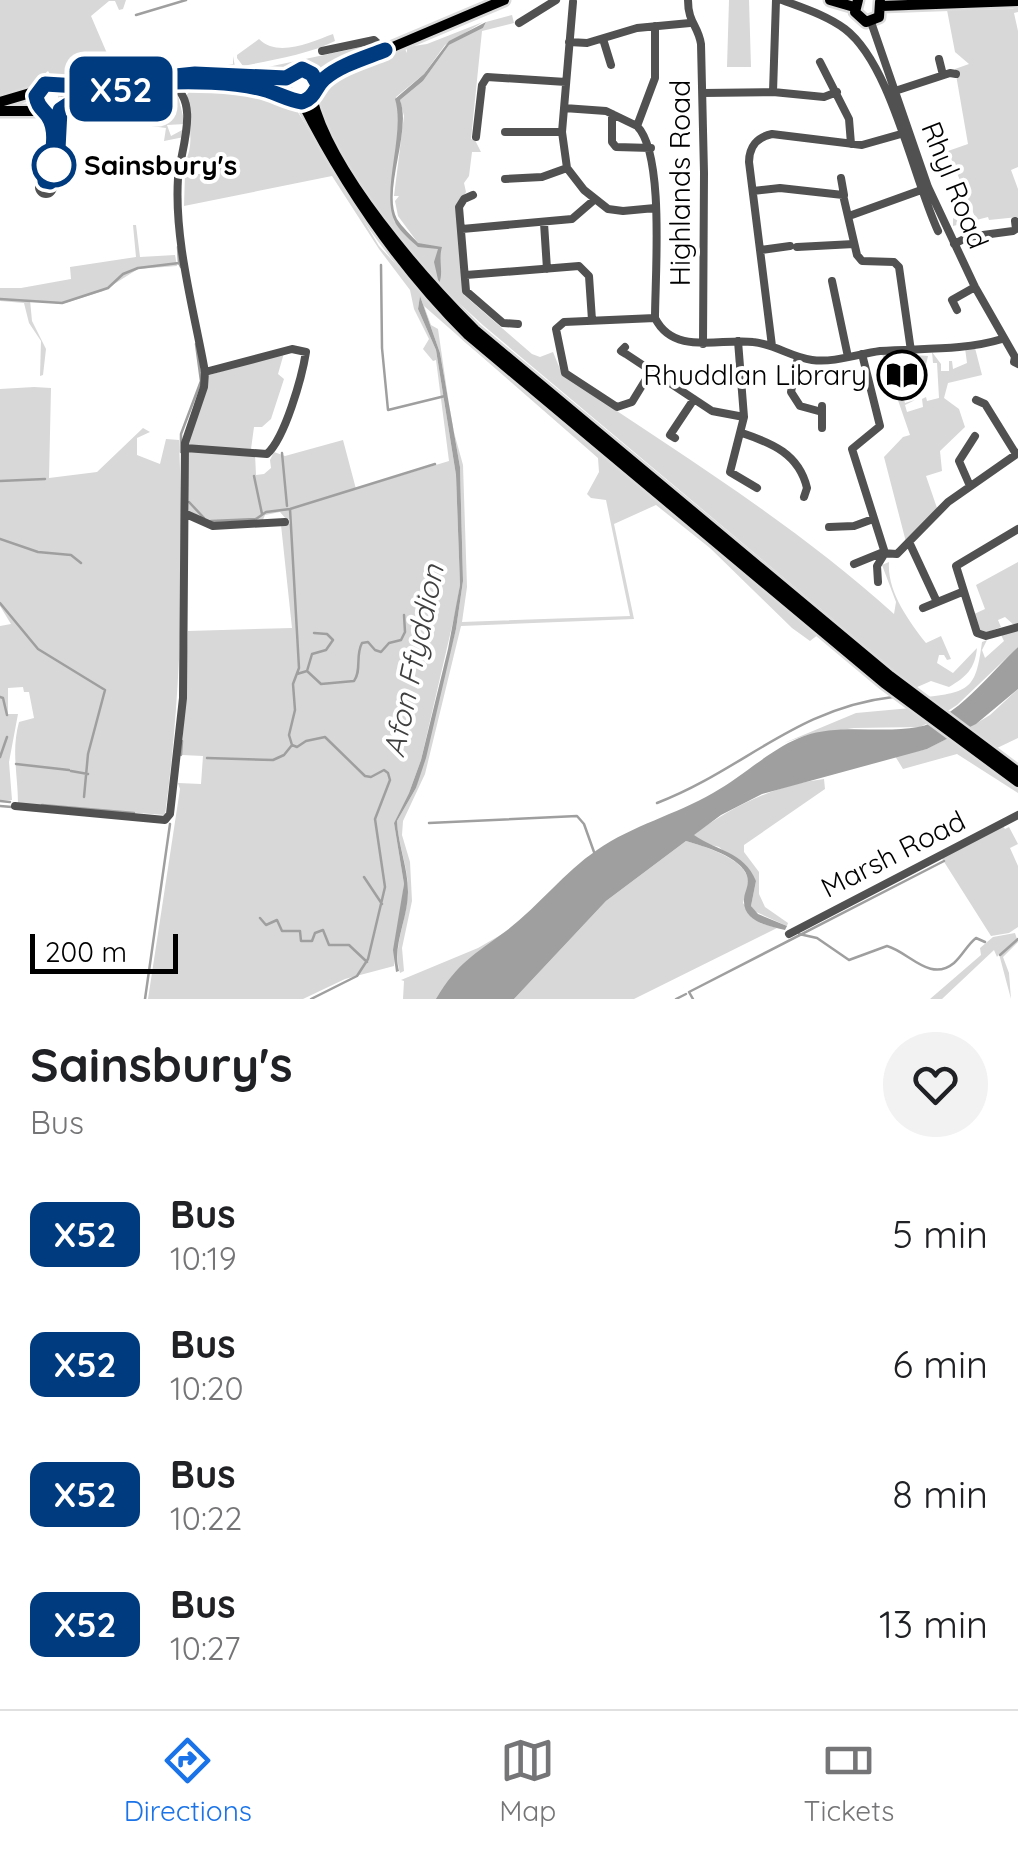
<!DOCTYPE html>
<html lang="en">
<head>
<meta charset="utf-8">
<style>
	body { margin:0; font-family:Quicksand,sans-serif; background:#f2f2f2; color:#202124; height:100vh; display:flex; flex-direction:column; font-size:38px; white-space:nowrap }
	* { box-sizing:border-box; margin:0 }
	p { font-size:32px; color:#757577 }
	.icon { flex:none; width:55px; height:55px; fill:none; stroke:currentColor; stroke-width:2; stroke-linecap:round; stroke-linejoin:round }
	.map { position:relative; height:999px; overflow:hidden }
	.details { display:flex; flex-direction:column; background:#fff; flex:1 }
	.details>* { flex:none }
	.badge { padding:0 20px; border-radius:15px; font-size:35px; line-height:65px }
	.scale { position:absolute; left:30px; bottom:25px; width:148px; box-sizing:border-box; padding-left:10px; border:5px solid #000; border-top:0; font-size:28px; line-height:35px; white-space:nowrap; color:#000; -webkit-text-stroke:8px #fff; paint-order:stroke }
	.map>.badge { position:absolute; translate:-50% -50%; box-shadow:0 0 0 5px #fff }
	.round { display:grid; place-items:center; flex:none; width:105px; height:105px; border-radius:52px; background:#f2f2f2 }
	.head { display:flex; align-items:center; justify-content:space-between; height:170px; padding:0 30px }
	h1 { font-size:48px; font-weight:700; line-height:75px }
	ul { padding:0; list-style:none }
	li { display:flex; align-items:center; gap:30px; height:130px; padding:0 30px }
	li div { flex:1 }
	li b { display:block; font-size:38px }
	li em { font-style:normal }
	li .badge { min-width:110px; font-weight:700; text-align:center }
	.tabs { display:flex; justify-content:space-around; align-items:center; height:140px; border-top:2px solid #e0e0e0; background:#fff; font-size:28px; color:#757577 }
	.tabs a { display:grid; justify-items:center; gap:5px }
	.tabs .on { color:#1a73e8 }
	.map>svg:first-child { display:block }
	.green { fill:#d8d8d8; fill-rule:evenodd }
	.water { fill:#9f9f9f }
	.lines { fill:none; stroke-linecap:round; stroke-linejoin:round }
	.stream { stroke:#9f9f9f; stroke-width:2.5 }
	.major-casing { stroke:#dbdbdb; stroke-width:15 }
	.minor { stroke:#515151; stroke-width:8 }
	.major { stroke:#000; stroke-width:10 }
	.line-casing { stroke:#fff; stroke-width:22 }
	.line { stroke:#003b80; stroke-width:15 }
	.stop-dot { fill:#fff; stroke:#003b80; stroke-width:5 }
	.labels { text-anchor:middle; stroke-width:8; stroke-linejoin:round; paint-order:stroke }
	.stop-label { font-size:28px; font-weight:bold; fill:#000; stroke:#fff; text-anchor:start }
	.street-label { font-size:28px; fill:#000; stroke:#fff }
	.poi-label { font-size:28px; fill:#000; stroke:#fff; text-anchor:end }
	.water-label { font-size:30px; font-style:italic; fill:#404040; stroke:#fff }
</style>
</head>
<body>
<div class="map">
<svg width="1018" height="999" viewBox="0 0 1018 999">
	<rect width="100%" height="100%" fill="#fff"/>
	<path class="green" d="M0,0H126L123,9L119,10L115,1H109L91,16L115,72L228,65L233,64V56L235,67L151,71L83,80L51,76L48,71L26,89L0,96Z
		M729,0H749L751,67H727Z
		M1018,3V12L1014,13L1018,31V167L1011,170L1018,189V217L989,220L988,217L953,226V218L960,222L975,217L948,151L968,144L955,69L969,64L955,52L947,10L1013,9Z
		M512,15L514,23L482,31L471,139L475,140L481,152H472L469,176L464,183L466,192L457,208L464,295L532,354L540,357L553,352L562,374C676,452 790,520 894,614L896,602L882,565L889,562C887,591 908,620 926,643L941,636L951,659L947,660L944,655H939L937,663L953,673L977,648C975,669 966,677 949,687L931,681L915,688L484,326C467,310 449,295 433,278C402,244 319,136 318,93L334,76L404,47L407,53V47L427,44L483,22L445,45L424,74L396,97L400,115L391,200L394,221L418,243L398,216L395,201L399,196H394L404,116L400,100L423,81L449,45L483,28L486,22Z
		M333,34L335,41C309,54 273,60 243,66L237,58V55L259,39C278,58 311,42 333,34Z
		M375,44L377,48L323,71L299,66L269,75L204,71L231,69L245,72Z
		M201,87L204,91L208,87L263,93L296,109L379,246L451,324L528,394L819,634L810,641L792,628L710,548L656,505L614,524L634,619L461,626L425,774L403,821L402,835L410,862L412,901L402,948L404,971L400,973C392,947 407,920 408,893C409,868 398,846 397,821L416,788L456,629L463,581L460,467L440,353L420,296L418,309L436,350L456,475L460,585L456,609L421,760L409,793L394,823L404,884L394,966L345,979L303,999H148L180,789L178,783L201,784L203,756L182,755L188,631L292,628L281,525L290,524V519H286L280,512L265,515L262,522L213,525L189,514L187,452L255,454L256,475L264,474L271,468L270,460L274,452L285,456L343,440L356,489L449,461L436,360L433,361L423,349L429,339L414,309L410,290L379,249L332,176L184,206L185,174H200L201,169L205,167L203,162H185C196,142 187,118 186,96L191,89ZM424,306L598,458L599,472L587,494L591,498L606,500L630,616L462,622L467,587L463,465L452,425L438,329L431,325Z
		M165,88L177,92L185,124L167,125L171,136L184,129V137L164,141L166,128L151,126L153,95L132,97L131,90Z
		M133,225H136L140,257L175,255L177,266L138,269L103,291L62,304L30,300L32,321L46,349L43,375L40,376L41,341L29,323L24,303L0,301V288H21L71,279L70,267L136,257Z
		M965,348H975L982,375L948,383L944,398L959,409L965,427L940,451L942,471L926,476L937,508L906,542L884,457L903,437L910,435L882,354H899L902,361L901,354L928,356L925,369L924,364L894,366L905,403L915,400L905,405L907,412L923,407L922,399L926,397L927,401L939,398L937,363H933L932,352L941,364V371H949V361H952L953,369L967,363Z
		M284,353L278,374L284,379L271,419L262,427H254L251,449L187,447L206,376Z
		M34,387L51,388L49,478L97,472L143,428L150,432L137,438V455L160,464L166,439L179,440C184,565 182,691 165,815L18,804C18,775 11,751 19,722L34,718L29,692H24L23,687L8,688V714H18L9,762L12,800H0V626L11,624L0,606V389Z
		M1018,562V624L1015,626L1005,617L998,620L1001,627L982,634L972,615L985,609L976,585Z
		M1018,629V647L957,705L946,712L927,697C972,692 976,686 982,642L987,640L982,650L985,658L1004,641L1000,633Z
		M1018,689V738L995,749L967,729L990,715Z
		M911,708L928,723L920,727L854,728L807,735L784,743L856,713Z
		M948,738L1018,787V793L957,754L903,769L895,756L927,749Z
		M824,779L825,789L744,845V852L759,872V894L765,907L788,923L787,926L754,911L751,906L756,881L719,847L703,843L693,835C733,806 775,785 824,779Z
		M1003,826L1005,829L1009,827L1018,844L1010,848L1018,866V927L1009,933L991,936L941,857Z
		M686,841C703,846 744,858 748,879C749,886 745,896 743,903L760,923L777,928L634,999H514L606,901Z
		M504,933L444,999H403L404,981L401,980L478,948Z
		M1015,933L1018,942L1003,957L1009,973L1011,999L999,954L997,957L994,950L942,999H930L981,955L980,948L993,937Z"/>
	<path class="water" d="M486,22L483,28L449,45L423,81L400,100C412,131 382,191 397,219C402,227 412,236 418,243L442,247C438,261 444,271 439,284L434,262L438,249L418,247C411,241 401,232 396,224C379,195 406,134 395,99L424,74L449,41Z
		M420,296L440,353L460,467L463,581L456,629L426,758L416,788L397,821C398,845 408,867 408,892C408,919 392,945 399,971L396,972L393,950L404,884L394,823L409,793L421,760L448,649L460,585L456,475L436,350L418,309Z
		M1018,647V689L976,724L927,749L762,794L721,815L694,835C716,851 744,851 756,881L751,906L758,914L787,926L785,930C769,926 743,922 744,900C744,892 750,885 747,876C742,857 703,846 686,841L606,901L514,999H436C458,962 474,955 506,931C539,906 563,873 597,850C633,825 675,815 713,793C744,776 771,748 804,736C841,723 880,734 918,727C954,721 992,671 1018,647Z"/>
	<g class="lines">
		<path class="stream" d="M136,15L186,0
			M178,247L179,263
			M381,265L382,348L388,410L445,396
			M0,299L62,303L108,288L123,274L138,268L179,263L181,267
			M181,452V434L201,381L196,344
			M282,453L287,506
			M254,476L262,514
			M0,481L45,479
			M189,502L204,518
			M290,509L299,668L293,684L295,710L289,735L292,745L297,747L306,741L325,737L365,776L371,777L384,770L388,773L390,780L375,819L385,887L368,959L357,976L311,999
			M211,521L256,519L266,512L290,509L435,464
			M0,539L38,552L71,555L81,563
			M0,603L38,649L105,690L88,754L84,797
			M307,671L321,684L354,681C362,670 355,656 362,643L368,642L375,650L381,652L389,643L401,640L405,632L404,615
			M297,674L307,671L312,654L326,650L333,640L327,634L314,633
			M0,697L3,698L7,715
			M181,755L182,741
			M0,757L7,737
			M207,758L273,760L284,755L292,745
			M16,764L69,770
			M71,771L88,774
			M0,801L10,802
			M657,803C743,770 796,708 893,697
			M42,805L134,813
			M0,806L12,807
			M429,823L577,816L584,824L594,852
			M364,877L382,904
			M260,918L266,925L277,920L282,931H300L301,941H312L315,933L323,930L329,945H349L367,962
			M799,934L817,938L849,960L887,946C909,952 930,983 954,963C963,955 967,945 976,938L985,942
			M1000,955L1018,939
			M145,999L170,824
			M676,999L686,994
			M693,999L689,992L944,861"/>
		<g class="major-casing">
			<path id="major" d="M830,0L854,7
				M858,0L855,12L866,22L879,17L880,2
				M881,6L1018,1
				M36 98a15 15 0 1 1 30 0a15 15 0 1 1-30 0Z
				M59,85L78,86L171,75L286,78L302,69L314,76L315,93L307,101L292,100L284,89L286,78
				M318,87L336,71L504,0
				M312,98C330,173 421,276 475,330L890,676L1018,772
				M0,102L37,91
				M302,102C346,189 399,266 468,335L884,683L1018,782
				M62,107C123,74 220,78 286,94
				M0,111H43"/>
		</g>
		<path class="minor" d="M688,0C688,23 698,25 701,44L704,173L703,344
			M782,0C803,8 826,15 845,29C891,64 913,177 938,231
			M573,2L562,132L567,168L584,190L608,209L623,211L655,208
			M871,22L928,187L975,287L1015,357L1014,362L1018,364
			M519,23L556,0
			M655,26V78L637,126C665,154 655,276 655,318
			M603,39L611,65
			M569,42L587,43L637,28L690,23
			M322,51L374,40L385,50
			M939,59L943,75
			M820,62L849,119L851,144
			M895,91L950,73L956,74
			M773,92L776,0
			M703,93L773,92L824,97L837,92
			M564,108L606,111L637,126
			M45,112L53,130L52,152
			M612,114V142L616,147L651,148
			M505,132H562
			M476,137L482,85L487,77L566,82
			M841,178L844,195
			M505,179L542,177L567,168
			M39 187a7 7 0 1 1 14 0a7 7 0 1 1-14 0Z
			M50,182L57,149L60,109
			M753,191L780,188L843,195L857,255L862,261L894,262L899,267L911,351
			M473,195L464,199L459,207L466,291L503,323L518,324
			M849,216L924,189
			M544,223L547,269
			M462,229L572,219L594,200
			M954,244L968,237L1013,231L1016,229L1015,221
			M797,247L854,244
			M761,250L790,246
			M466,275L579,266L589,276L592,320
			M832,281L848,357
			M957,310L952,300L975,287
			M655,318C674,356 720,338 753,342C774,344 791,357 812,360C834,363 858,354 880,351C921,348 963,351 1002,339
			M738,341L744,417L730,472L757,488
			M772,346L749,162C749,147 757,137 772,134L862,145L901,134
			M625,347L621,351L626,354L712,411L744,417
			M862,354L880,426L852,449L885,553L877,566L878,582
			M798,357L791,392L800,406L822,412
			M651,371L632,402L617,407L565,373L556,329L564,322L655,318
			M976,400L985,404L1016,454
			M822,428V406
			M742,433C772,443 799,454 807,488L804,497
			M675,438L670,435L694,399
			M185,448L267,454C285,438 302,377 306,352L292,349L205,372
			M970,486L959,461L975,436
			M186,514L213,526L285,522
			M829,527L854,526L873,519
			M1018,529L956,566L977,633L986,636L1018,627
			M910,544L937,602
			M854,564L881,553L897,554L948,502L1018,453
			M923,608L962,592
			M15,806L165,820L170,814L183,698L185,443L204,387L205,372C194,310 174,241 178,178C180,152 202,99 170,84
			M789,934L1018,815"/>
		<use href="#major" class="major"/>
	</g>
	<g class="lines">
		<g class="line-casing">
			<path id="line" d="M316,81L312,74L302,69L286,78L195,74L78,86L45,84L36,96C38,107 42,108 48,116C60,134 50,162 45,181L50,182L58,149L60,110C101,78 208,77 258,88C274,91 287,100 302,102C316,97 314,88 324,79C340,65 365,58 385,50"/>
		</g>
		<use href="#line" class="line"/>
	</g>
	<defs>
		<g id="library-ring" transform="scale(2.5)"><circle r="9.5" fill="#fff" stroke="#000" stroke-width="1.5"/><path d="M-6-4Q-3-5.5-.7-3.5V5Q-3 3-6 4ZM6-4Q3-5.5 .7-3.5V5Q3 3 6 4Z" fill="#000"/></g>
	</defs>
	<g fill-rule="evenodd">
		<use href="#library-ring" x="902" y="375"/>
	</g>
	<circle class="stop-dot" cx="54" cy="165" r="20"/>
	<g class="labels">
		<g class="stop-label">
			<text x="84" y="175">Sainsbury's</text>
		</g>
		<g class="street-label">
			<text transform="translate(680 183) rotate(-90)" y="10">Highlands Road</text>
			<text transform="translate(955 185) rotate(68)" y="10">Rhyl Road</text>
			<text transform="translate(893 854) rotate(-27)" y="10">Marsh Road</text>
		</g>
		<g class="poi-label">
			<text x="867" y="385">Rhuddlan Library</text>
		</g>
		<g class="water-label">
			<text transform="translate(414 661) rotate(-78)" y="10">Afon Ffyddion</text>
		</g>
	</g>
</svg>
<div class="scale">200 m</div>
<b class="badge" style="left:121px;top:89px;background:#003b80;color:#fff">X52</b>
</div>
<section class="details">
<div class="head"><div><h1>Sainsbury's</h1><p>Bus</p></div><a class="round"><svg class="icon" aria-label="heart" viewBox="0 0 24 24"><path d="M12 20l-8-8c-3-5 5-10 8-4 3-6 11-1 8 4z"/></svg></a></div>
<ul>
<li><span class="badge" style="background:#003b80;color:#fff">X52</span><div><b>Bus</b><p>10:19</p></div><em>5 min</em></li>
<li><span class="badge" style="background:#003b80;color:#fff">X52</span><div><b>Bus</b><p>10:20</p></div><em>6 min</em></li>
<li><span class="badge" style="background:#003b80;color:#fff">X52</span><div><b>Bus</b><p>10:22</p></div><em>8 min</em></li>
<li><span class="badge" style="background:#003b80;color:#fff">X52</span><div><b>Bus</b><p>10:27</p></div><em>13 min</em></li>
</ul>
</section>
<nav class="tabs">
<a class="on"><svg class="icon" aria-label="directions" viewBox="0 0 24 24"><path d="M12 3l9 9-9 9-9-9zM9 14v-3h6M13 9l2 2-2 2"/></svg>Directions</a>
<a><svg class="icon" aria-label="map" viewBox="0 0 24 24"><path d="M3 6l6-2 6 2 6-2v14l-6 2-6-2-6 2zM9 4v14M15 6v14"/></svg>Map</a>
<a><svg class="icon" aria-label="tickets" viewBox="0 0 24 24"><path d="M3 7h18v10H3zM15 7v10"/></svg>Tickets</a>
</nav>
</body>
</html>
